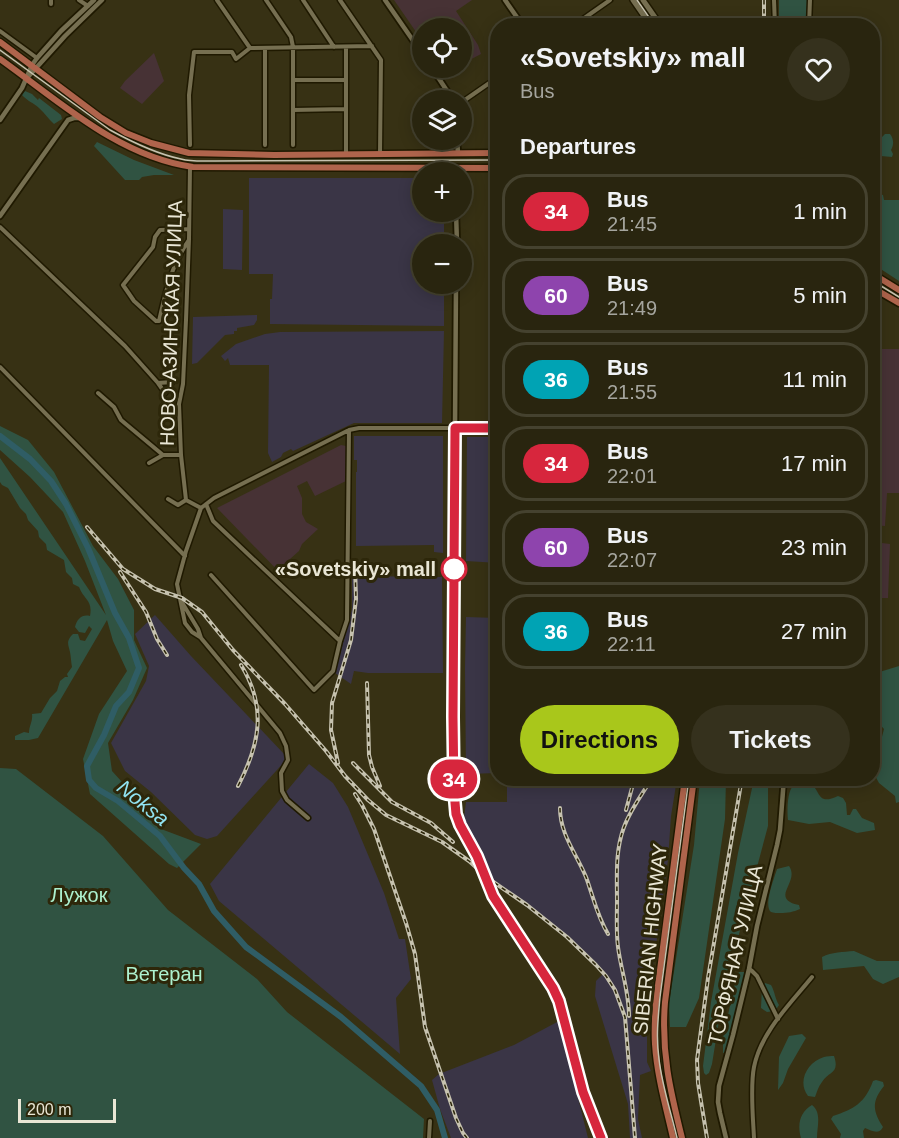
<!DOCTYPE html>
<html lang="en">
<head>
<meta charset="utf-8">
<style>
	body { margin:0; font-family:Helvetica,sans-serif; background:#35311d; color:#f1f3f6; height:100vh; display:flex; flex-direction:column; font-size:22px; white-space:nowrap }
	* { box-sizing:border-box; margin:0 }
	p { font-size:20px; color:#a5a59e }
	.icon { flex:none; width:33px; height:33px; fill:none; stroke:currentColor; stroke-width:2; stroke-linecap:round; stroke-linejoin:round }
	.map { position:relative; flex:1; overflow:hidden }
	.details { position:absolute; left:490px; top:18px; width:390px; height:768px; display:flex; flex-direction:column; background:#29250f; border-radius:24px; box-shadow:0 3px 15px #0003,0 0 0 2px #45422f }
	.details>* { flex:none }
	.badge { padding:0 12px; border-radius:20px; font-size:21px; line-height:39px }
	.controls { position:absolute; left:412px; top:18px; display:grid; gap:12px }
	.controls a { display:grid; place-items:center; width:60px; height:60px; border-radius:50%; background:#29250f; box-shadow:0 3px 15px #0003,0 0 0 2px #45422f; font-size:30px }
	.scale { position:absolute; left:18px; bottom:15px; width:98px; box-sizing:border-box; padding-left:6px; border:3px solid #e9e6d5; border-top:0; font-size:16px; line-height:21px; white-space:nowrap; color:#e9e6d5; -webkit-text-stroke:4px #2d270a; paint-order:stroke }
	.map>.badge { position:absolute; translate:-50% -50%; box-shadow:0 0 0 3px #fff }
	h2 { padding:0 30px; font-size:22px; line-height:54px }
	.round { display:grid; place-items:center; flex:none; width:63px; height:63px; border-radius:32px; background:#35311d }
	.overview { display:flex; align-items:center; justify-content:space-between; height:102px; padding:0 30px }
	h1 { font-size:28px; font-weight:800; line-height:45px }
	.cta { display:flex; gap:12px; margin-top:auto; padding:12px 30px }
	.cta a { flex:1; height:69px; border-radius:36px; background:#a9c71b; color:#111; font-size:24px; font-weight:800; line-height:69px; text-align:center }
	.cta a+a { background:#35311d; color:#f1f3f6 }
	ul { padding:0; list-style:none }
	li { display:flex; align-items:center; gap:18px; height:75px; margin:0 12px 9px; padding:0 18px; border:3px solid #45422f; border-radius:24px }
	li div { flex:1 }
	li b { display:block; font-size:22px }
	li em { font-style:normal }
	li .badge { min-width:66px; font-weight:700; text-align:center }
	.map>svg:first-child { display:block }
	.industrial { fill:#3a3546 }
	.education { fill:#473235 }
	.green { fill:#305342 }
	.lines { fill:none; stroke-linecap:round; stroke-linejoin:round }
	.river { stroke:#2f5d65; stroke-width:6 }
	.minor-casing { stroke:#1f1900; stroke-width:7 }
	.tertiary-casing { stroke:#1f1900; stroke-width:8 }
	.secondary-casing { stroke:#1f1900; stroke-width:8 }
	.primary-casing { stroke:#1f1900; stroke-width:9 }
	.minor { stroke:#766f51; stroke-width:4 }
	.tertiary { stroke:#766f51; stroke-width:4.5 }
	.secondary { stroke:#766f51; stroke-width:5 }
	.primary { stroke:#af644c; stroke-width:6 }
	.tram { stroke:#c6c2af; stroke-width:1.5 }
	.rail-casing { stroke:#c6c2af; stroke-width:4 }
	.rail { stroke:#2d270a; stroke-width:1.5; stroke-dasharray:4.5; stroke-linecap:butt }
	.line-casing { stroke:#fff; stroke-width:14 }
	.line { stroke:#d7263d; stroke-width:9 }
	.stop-dot { fill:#fff; stroke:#d7263d; stroke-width:3 }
	.labels { text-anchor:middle; stroke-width:6; stroke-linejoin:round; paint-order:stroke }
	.street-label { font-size:20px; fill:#e9e6d5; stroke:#2d270a }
	.stop-label { font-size:20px; font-weight:bold; fill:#e9e6d5; stroke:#2d270a; text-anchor:end }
	.park-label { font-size:20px; fill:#acf0ce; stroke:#2d270a }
	.water-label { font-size:21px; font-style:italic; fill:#91e3f1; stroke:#2d270a }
</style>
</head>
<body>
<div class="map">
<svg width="899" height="1138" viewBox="0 0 899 1138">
	<rect width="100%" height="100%" fill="#373114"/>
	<path class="industrial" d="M249,178H423V212H444V244H423V284H444V326L270,324V299H272L273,274H249Z
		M223,209L243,210L242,270L223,269Z
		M257,315V320L254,325L237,328V331H234V334L225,335L197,363L192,364L193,317Z
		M444,331L442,423H354L293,451L291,449L283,453L281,457L272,462L268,453L269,365H230L228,358L225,361L221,356L236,344L265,334L280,332Z
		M354,436H443V553L434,552V545L356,546V472H357V460H354Z
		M467,437H498V563L466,561Z
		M352,576L442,577L443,673H368L354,671L351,684L335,673L352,609Z
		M155,615L191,656L285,755L286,760L217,836L207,839L195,835L151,792L125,771L111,743L146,681L149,666L135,634Z
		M466,617L498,618V773L466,774L465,668Z
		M309,764L333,783L348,807L384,893L399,939H405L411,979L396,998L400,1054L219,901L210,884Z
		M507,779H677L671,816L668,860L647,1010V1062L651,1071L640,1075L638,1119L642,1138H630L628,1104L595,996L596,981L604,973L590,957L492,880L481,849L466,824L464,818L466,802H507Z
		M559,1021L588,1138H451L440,1109L432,1080L439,1074L514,1045Z"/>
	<path class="education" d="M394,0H472L456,11L478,45L481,54L462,64V28H423V42Z
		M154,53L164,81L142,104L120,88L125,81Z
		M873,349H899V493H887L885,526L873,525Z
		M341,445L346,446V481L315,496L307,481L297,486L302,498V514L306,522L318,529L302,544L299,551L290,559L297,566L284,577L217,508Z
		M873,537H882V543L890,544L888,598H873Z"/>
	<path class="green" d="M779,0H807L808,25H779Z
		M25,91L32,94L38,100L39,98L61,115L62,119L54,124C48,119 45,113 39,108C34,103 27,101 22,95Z
		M885,134H890C894,139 894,145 891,150L893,154L892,157L881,156L880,139Z
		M97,142L134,160L174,175H154L142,177L139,180H125L94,146Z
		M873,193L883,195L884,200H899V281L873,264Z
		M0,426L28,440L54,472L93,546L118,579L134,610V640L147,668L133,700L108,743L112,771L132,793L161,829L201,844L177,868L169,864L90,794L83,759L99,714L127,671L113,641L107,620L38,738L29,740H15V736L24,732L29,733C29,726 33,721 32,714L41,713L50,698L57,691L60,681L65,677H68L67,674L72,667C71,662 71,657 70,652C68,644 66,641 73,634H78L80,640L85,641L92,629L89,626L85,633L79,632L75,627C77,619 82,614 90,616C93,600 84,600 79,587L73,584L72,578L66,572L64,560L47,550L46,544L39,537L38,531L28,520L26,514L20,508L8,488L2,485L0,482V458L106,615L85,561L63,512L30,477L0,450Z
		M899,666V802L896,803L895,796L879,783L873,772L884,729L873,717V674Z
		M0,768L16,769L103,836L168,910L257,979L287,1012L424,1119L423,1138H0Z
		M700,779H726L725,819L699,998L686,1027H670L669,1003L694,845Z
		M754,779H768V826L724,990L712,1064L709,1073L706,1075L704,1073L703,1066L711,1002L738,853Z
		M807,781C822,788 815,807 838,796L843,798L846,803L847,815H850L853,809H856L862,818L874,823L875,830L857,833L830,822L809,824L788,820C787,812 787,792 793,786C796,782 803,782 807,781Z
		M789,866C799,880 776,894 790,902C793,904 796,904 799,905L800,909C793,912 788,913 780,913C778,913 773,913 771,912C763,906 775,876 777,869Z
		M854,951L877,961H899V977L883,984L873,979L864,966L823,970L822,957C832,952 843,952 854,951Z
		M743,972H744V978L726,1052L723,1053V1038L736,978L739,972Z
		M765,983L771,985C775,992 775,999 779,1005L775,1011L767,1012L761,1008L762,987Z
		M802,1034L806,1038L788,1069L783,1083L778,1090L779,1057L789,1036Z
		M834,1056C840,1074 829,1071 822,1082C818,1087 817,1092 815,1097L808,1096C797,1082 807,1062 824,1057C827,1056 831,1056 834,1056Z
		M876,1080L883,1082L884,1086C872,1101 872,1110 883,1127C879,1135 872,1131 865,1128L863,1131L864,1138H840L841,1134L831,1119L833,1116C854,1109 865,1103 873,1081Z
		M812,1105C822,1113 817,1126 817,1138H801C797,1124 800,1112 812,1105Z"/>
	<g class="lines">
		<path class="river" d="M0,436L30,459L51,481L66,504L88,548L115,613L129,638L139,668L129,692L116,706L104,735L87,766L89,780L96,788L118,801L160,836L184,868L199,884L214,911L246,947L341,1017L421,1086L437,1110L445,1138"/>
		<g class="minor-casing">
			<path id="minor" d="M51,0V4
				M79,0L88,6
				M217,0L250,48
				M266,0L291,37L293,47V145
				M303,0L334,47
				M340,0L381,60L380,153
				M774,0L775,26
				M573,26L610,0
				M809,26L810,0
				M0,31L37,58
				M265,48V145
				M293,80H346
				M462,102L498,77
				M293,110L346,109
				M190,145L189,95L194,52H232L236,59L250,48L372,46
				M346,153V47
				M0,227L125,346L158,383
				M189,240C171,265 166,291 159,321H156L134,301L123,285L153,247L155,237L160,230L189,229
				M0,367L185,556
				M172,382L165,393L158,383Z
				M98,393L114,407L121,420L163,455H181
				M149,463L163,455
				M168,499L178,505L186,500
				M186,500L181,455L179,404L183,384L186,320L189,239L190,167
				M186,500L201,508
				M206,504L213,521L340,641
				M201,508L214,498L349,430L359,428H455
				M211,575L314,690L333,671L340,641L347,620L349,430
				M180,599L198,629L201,638L280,733L286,746L288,760L281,773L282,791L287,800L308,818
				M200,637L192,632L185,623L177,584L186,551L201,508
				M749,969L752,971L757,976L778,1019
				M429,1138L430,1121
				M754,1138C753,1117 750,1087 754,1067C761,1032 790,1004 812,977"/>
		</g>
		<g class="tertiary-casing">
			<path id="tertiary" d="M385,0L423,55
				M505,0L523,26
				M432,68L453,100
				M27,78L65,36L102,0
				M0,120L22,88L32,65L37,58L61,31L94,0
				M457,140L458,153
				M456,212L457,244
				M0,216L68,120L74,118H79
				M456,284L453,717L454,799L456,814L460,825L477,856L493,896L558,998L563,1015L583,1093L601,1138
				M455,428H498
				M726,1138L720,1113L718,1102L719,1086L733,1035L749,969L757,926L777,845L780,830L784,778"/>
		</g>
		<g class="secondary-casing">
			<path id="secondary" d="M633,0L651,26
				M643,0L661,26"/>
		</g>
		<g class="primary-casing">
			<path id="primary" d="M0,42L100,117L126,133L151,143L189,153L274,155L498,153
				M0,59C59,101 119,157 193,167L498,168
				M873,274L899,290
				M873,288L899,303
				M673,1138C666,1107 657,1076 655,1044C654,1029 655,1015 656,1001L685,778
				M682,1138C670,1090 661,1052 665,1002L694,778"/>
		</g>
		<use href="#minor" class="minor"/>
		<use href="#tertiary" class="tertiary"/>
		<use href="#secondary" class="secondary"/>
		<use href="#primary" class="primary"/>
		<path class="tram" d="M637,0L655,26
			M0,50L110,130C132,142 156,154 181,159C192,162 204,161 215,161L498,160
			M873,281L899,297
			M677,1138C671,1112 662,1086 659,1059C656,1038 658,1018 660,997L689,778"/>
		<g class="rail-casing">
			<path id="rail" d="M764,0V26
				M87,527L123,569L155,589L182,598L202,612L233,650L285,704L326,751L345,776L368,800L386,815L442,842L469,861L489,879L527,905L567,937L596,965L606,976L615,990L625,1017L635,1138
				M120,572L146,612L157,639L167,655
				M367,683L369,755L372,767L380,786
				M338,763L331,730L332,703L351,640L356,599L355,566
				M353,763L392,802L431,823L453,842
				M238,786C260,744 267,707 241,665
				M355,794L362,805L374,829L406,923L415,954L425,1027L456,1118L463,1133L467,1138
				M560,808C560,834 576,853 586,877C593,896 597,916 608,934
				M626,810L633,784
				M629,1016C629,992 621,970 618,947C616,932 617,916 617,901C617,876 615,851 624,827C630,811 640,797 649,783L650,778
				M707,1138L698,1083L697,1060L708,978L742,778"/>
		</g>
		<use href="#rail" class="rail"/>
	</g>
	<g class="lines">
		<g class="line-casing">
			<path id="line" d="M498,428H455L453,717L454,791L456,814L460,825L477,856L493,896L553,988L559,1001L583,1092L601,1138"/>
		</g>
		<use href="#line" class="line"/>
	</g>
	<circle class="stop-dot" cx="454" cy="569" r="12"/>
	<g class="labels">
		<g class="street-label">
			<text transform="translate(171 323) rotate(-88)" y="7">НОВО-АЗИНСКАЯ УЛИЦА</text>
			<text transform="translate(650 939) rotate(-84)" y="7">SIBERIAN HIGHWAY</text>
			<text transform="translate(735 955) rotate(-77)" y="7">ТОРФЯНАЯ УЛИЦА</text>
		</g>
		<g class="stop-label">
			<text x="436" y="576">«Sovetskiy» mall</text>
		</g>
		<g class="park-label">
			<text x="79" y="902">Лужок</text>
			<text x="164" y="981">Ветеран</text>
		</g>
		<g class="water-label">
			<text transform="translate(143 803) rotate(39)" y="7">Noksa</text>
		</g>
	</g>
</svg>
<div class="controls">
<a><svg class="icon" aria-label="locate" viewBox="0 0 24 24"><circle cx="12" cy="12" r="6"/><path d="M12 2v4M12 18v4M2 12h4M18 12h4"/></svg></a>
<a><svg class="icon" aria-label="layers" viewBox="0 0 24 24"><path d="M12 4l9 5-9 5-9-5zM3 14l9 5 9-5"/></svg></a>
<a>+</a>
<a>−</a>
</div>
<div class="scale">200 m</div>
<b class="badge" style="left:454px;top:779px;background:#d7263d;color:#fff">34</b>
<section class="details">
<div class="overview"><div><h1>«Sovetskiy» mall</h1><p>Bus</p></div><a class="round"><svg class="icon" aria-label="heart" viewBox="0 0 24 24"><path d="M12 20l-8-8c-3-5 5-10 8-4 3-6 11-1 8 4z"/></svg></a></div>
<h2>Departures</h2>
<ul>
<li><span class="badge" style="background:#d7263d;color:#fff">34</span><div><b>Bus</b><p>21:45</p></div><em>1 min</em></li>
<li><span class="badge" style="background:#8e44ad;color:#fff">60</span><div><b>Bus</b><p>21:49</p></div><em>5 min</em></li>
<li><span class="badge" style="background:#00a3b4;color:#fff">36</span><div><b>Bus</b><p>21:55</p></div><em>11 min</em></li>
<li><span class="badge" style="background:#d7263d;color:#fff">34</span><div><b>Bus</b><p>22:01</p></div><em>17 min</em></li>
<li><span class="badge" style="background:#8e44ad;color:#fff">60</span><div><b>Bus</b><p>22:07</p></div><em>23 min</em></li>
<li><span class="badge" style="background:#00a3b4;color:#fff">36</span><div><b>Bus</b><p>22:11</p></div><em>27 min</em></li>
</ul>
<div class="cta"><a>Directions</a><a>Tickets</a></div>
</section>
</div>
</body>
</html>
